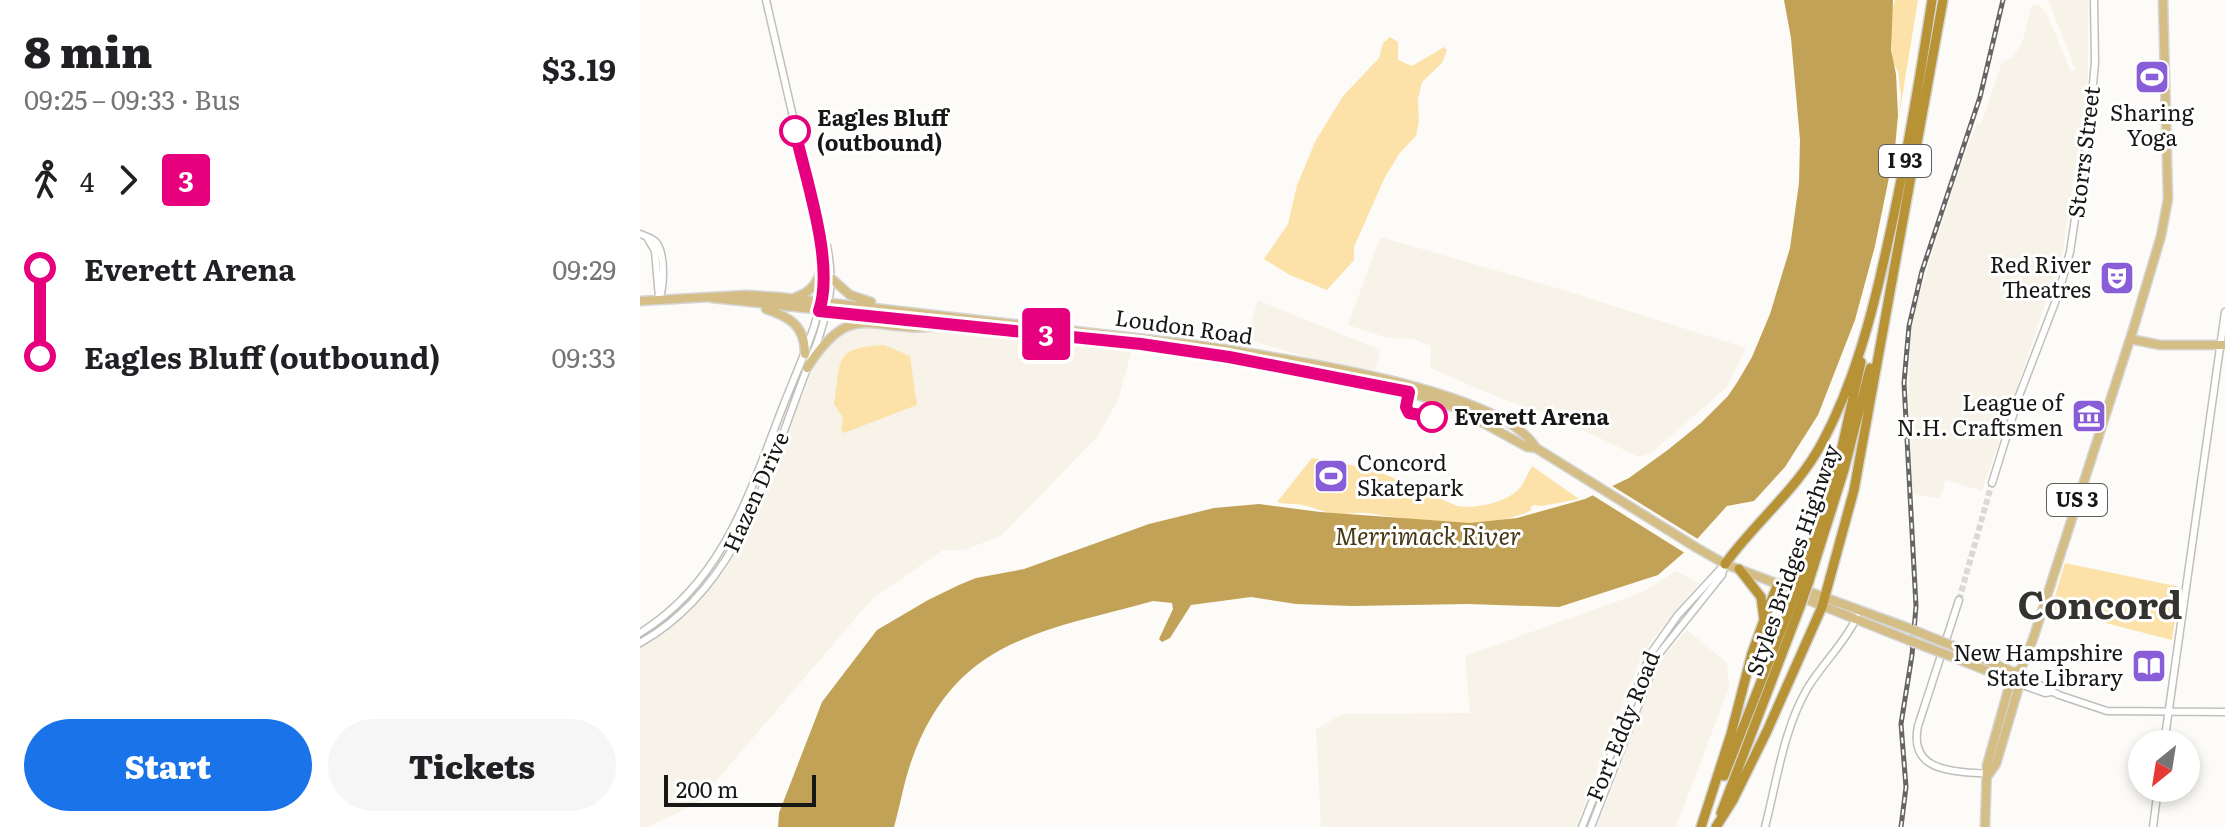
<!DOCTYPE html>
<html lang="en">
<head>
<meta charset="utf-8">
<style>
	body { margin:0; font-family:Literata,serif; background:#f6f6f6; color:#202124; height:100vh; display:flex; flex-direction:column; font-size:30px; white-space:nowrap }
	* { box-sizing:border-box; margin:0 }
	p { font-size:26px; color:#757577 }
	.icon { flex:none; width:44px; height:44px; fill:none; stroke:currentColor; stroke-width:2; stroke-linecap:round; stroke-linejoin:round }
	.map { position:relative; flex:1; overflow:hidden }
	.details { display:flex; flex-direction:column; background:#fff; width:640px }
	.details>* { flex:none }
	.badge { padding:0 16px; border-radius:6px; font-size:28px; line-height:52px }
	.needle { width:52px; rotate:210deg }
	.controls { position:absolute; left:1488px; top:730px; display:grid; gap:16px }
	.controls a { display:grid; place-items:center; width:72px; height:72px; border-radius:50%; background:#fff; box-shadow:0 4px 12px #0003; font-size:40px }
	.scale { position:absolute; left:24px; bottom:20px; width:152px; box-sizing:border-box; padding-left:8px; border:4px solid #171716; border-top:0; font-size:22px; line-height:28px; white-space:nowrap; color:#171716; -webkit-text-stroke:6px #fff; paint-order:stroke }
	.map>.badge { position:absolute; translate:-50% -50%; box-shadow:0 0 0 4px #fff }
	.legs { display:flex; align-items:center; gap:12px; height:88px; padding:0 24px; font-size:26px }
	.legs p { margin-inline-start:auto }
	.overview { display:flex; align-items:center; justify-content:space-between; height:136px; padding:0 24px }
	h1 { font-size:44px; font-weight:800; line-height:60px }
	.action { display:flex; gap:16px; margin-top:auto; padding:16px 24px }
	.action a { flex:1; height:92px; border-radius:48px; background:#1a73e8; color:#fff; font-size:32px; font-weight:800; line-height:92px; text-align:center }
	.action a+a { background:#f6f6f6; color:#202124 }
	ul { padding:0 24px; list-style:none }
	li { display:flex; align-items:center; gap:28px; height:88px; font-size:30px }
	li i { display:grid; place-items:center; width:12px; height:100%; margin:0 10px; background:currentColor }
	li i::after { content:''; width:20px; height:20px; margin:-10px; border:6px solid; border-radius:50%; background:#fff }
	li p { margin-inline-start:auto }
	li:first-child i { background:linear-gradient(#0000 50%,currentColor 0) }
	li:last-child i { background:linear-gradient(currentColor 50%,#0000 0) }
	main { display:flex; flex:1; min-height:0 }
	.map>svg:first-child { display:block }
	.built { fill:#f7f3e8 }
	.green { fill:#fce2a9 }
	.water { fill:#c2a256 }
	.pier { fill:#fcfbf8 }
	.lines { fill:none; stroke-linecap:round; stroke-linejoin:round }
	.minor-tunnel { stroke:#dad9d6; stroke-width:6; stroke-dasharray:6 3; stroke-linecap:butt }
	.minor-casing { stroke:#c0bfbc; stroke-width:9 }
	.major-casing { stroke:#d5d5d5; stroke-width:11 }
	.highway-casing { stroke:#d5d5d5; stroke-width:12 }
	.minor { stroke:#fff; stroke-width:6 }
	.major { stroke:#d4be86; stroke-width:8 }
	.highway { stroke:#b89335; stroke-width:9 }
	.rail-casing { stroke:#666564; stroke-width:5 }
	.rail { stroke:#fff; stroke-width:2; stroke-dasharray:6; stroke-linecap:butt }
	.major-bridge-casing { stroke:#d5d5d5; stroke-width:11; stroke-linecap:butt }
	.highway-bridge-casing { stroke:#d5d5d5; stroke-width:12; stroke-linecap:butt }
	.major-bridge { stroke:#d4be86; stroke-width:8 }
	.highway-bridge { stroke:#b89335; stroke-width:9 }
	.line-1-casing { stroke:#fff; stroke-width:18 }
	.line-1 { stroke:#e6007e; stroke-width:12 }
	.stop-1-dot { fill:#fff; stroke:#e6007e; stroke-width:4 }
	.labels { text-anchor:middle; stroke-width:6; stroke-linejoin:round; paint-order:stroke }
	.shield { fill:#fff; stroke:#5d5d5c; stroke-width:2 }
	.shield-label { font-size:20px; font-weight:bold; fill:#171716 }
	.poi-label { font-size:22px; fill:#171716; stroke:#fff; text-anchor:end }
	.stop-label { font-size:22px; font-weight:bold; fill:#171716; stroke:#fff; text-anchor:start }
	.street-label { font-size:22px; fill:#171716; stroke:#fff }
	.water-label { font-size:24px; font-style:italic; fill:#463816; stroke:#fff }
	.town-label { font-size:38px; font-weight:bold; fill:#343330; stroke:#fff }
</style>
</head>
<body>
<main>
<section class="details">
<div class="overview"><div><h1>8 min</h1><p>09:25 – 09:33 · Bus</p></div><b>$3.19</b></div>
<div class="legs"><svg class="icon" aria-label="walk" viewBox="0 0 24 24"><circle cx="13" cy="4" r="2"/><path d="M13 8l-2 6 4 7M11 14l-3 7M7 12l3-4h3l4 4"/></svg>4<svg class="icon" aria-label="forward" viewBox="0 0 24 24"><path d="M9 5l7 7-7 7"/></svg><b class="badge" style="background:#e6007e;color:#fff">3</b></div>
<ul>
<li><i style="color:#e6007e"></i><b>Everett Arena</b><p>09:29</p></li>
<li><i style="color:#e6007e"></i><b>Eagles Bluff (outbound)</b><p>09:33</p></li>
</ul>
<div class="action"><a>Start</a><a>Tickets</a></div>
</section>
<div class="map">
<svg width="1585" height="827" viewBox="0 0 1585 827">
	<rect width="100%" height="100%" fill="#fcfbf8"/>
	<path class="built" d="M1408,0H1448V86L1422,255L1342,491L1306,480L1300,498L1274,494L1271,487L1268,400L1271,328L1276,305L1315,182L1337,123L1341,124L1344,116L1362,62L1372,58L1382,43L1392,4L1399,5L1407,14L1431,72L1436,70Z
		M740,237L907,285L1106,348L1086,388L1011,453L999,457L918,418L860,398L790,368L791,346L774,339L747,338L708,325Z
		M618,300L740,350L735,370L673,359L606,339Z
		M234,325L492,349L478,400L458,436L361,536L324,550H303L232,599L57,803L8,827H0V647L25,631L52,609L87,568L108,530L179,354L192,339L214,327Z
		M1036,571L1059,583L1003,652L936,827H681L676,729L703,714L830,713L825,656L1003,592Z
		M1047,630L1087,663L1089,687L1036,827H957L1018,668L1025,654Z"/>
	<path class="green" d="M1255,0H1278L1258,122L1261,96L1258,71L1252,61L1250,16Z
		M750,37L758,42V60L772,66L804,47L807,50L802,63L782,82L778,99L779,121L776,136L759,154L744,179L714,247V260L687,290L650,275L624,259L648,224L657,185L676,140L703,96L739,58L743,43Z
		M244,345L270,356L277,405L204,433L201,430L203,418L194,404C202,359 192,348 244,345Z
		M672,458L733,469L817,506C836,509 865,503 879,489C884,483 888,473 892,466L939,499L902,506L893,505L890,508L892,510C847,532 776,521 728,513C718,512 707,514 697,514C686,513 678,509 667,506C658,503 647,505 637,502Z
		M1425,563L1540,587L1532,640L1411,609Z"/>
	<path class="water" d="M1144,0H1253L1251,50L1256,74L1258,115L1255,148L1235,246L1215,320L1178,415L1145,467L1114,501L1087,506L1048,549L1018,575L919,607L828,604L712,606L656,604L611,597L551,605L530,638L522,642L519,639L533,609L532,603L513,601C402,632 315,638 271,762C264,782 260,806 254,827H138L139,813L182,702L237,630L288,600L319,585L336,578L384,569L509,524L574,508L619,504L680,512L830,523L877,518L945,499L989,478L1029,449L1061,423L1088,396L1098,381L1112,357L1130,314L1150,248L1159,183L1160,140L1151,38Z"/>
	<path class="pier" d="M969,484L1061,541L1048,555L949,493Z"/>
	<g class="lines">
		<path class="minor-tunnel" d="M1319,600L1352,483"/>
		<g class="minor-casing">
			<path id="minor" d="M0,234C7,237 14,238 18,245C25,258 24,287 19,300
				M8,239L15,251L19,297
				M1352,483L1379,396L1418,295L1430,252L1450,118L1455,62L1454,0
				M1319,600L1278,726C1268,774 1317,771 1349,774
				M0,633C81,583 108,498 140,414C151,385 164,357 174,327L183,294L182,242
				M0,643C108,582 132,451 176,346C189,308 195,285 187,246L182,242L126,0
				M1382,676L1419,695L1467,711L1585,712
				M1380,684L1405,693L1411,692
				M1524,744L1585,312
				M942,827L1011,653L1038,615L1085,564
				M951,827L1018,655L1082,575L1085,564
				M1125,827C1137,781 1143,731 1167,689C1182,664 1204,644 1217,617
				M1513,827L1518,788"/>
		</g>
		<g class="major-casing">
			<path id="major" d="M192,279L210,295L231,302
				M156,297C173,291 177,282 183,267
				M72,298L501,344L589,357L769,392L816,408L887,447L896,448L1057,548L1085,564L1138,584L1145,583L1271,629
				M0,301L106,295L138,297L557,345C628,356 861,387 896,448
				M126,309C150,317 165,326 165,354
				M1490,339L1520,345H1585
				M167,368C213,295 233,335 298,326
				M1138,584L1143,590L1268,640
				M1313,646L1378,674
				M1310,656L1375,682
				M1349,774L1356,764L1382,676L1381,669L1393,639L1493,330L1521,236L1528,199L1523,0
				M1345,827L1347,765L1371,680L1374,673L1381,669"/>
		</g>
		<g class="highway-casing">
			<path id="highway" d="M1085,564C1116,521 1158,489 1183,441C1214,383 1232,315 1246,251C1265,168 1279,84 1292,0
				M1161,578L1202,447L1221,362
				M1169,581L1204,470L1230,368
				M1124,618L1138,584
				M1084,776L1151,605
				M1081,813L1160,607
				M1061,827L1091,734L1112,653L1124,620L1121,597L1099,569
				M1076,827L1093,800L1127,731L1182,607L1214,490L1303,0"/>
		</g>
		<use href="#minor" class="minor"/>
		<use href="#major" class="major"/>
		<use href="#highway" class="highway"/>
		<g class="rail-casing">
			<path id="rail" d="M1261,827L1266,787L1261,724L1272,655L1276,606L1264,383L1269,326L1282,271L1340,97L1363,0"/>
		</g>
		<use href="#rail" class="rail"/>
		<g class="major-bridge-casing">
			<path id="major-bridge" d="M1271,629L1313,646
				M1268,640L1310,656"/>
		</g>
		<g class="highway-bridge-casing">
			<path id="highway-bridge" d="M1151,605L1161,578
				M1160,607L1169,581"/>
		</g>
		<use href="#major-bridge" class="major-bridge"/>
		<use href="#highway-bridge" class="highway-bridge"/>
	</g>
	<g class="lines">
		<g class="line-1-casing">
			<path id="line-1" d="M155,131C166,181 195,264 179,311L501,344L589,357L769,392L766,407L769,413L792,417"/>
		</g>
		<use href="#line-1" class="line-1"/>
	</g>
	<defs>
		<g id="stadium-square" transform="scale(1.8)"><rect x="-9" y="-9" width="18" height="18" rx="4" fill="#895dd7" stroke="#fff"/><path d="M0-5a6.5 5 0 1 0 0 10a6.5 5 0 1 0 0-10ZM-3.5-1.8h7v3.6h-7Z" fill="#fff"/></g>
		<g id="theatre-square" transform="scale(1.8)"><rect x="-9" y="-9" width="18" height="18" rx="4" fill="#895dd7" stroke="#fff"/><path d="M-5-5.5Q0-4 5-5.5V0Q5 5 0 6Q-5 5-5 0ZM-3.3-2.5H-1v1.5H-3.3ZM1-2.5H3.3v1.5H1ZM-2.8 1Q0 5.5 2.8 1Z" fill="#fff"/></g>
		<g id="museum-square" transform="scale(1.8)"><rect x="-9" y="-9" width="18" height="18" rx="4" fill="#895dd7" stroke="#fff"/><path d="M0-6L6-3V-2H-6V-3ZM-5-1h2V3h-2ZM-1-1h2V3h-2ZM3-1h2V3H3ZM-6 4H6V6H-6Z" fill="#fff"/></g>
		<g id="library-square" transform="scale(1.8)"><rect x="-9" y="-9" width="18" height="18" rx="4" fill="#895dd7" stroke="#fff"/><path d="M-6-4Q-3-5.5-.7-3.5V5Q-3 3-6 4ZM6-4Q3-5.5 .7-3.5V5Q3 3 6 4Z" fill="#fff"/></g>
	</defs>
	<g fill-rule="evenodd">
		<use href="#stadium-square" x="1512" y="77"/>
		<use href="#theatre-square" x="1477" y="278"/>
		<use href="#museum-square" x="1449" y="416"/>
		<use href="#stadium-square" x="691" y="476"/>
		<use href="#library-square" x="1509" y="666"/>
	</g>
	<g class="stop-1-dot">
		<circle cx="155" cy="131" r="14"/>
		<circle cx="792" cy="417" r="14"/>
	</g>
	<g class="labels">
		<g class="shield">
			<rect x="1239" y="145" width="52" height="32" rx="6"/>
			<rect x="1407" y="484" width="60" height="32" rx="6"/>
		</g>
		<g class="shield-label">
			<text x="1265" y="168">I 93</text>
			<text x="1437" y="507">US 3</text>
		</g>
		<g class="poi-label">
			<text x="1512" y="121" text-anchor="middle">Sharing<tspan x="1512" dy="25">Yoga</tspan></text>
			<text x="1451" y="273">Red River<tspan x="1451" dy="25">Theatres</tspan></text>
			<text x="1423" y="411">League of<tspan x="1423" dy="25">N.H. Craftsmen</tspan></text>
			<text x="717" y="471" text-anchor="start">Concord<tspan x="717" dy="25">Skatepark</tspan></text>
			<text x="1483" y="661">New Hampshire<tspan x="1483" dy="25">State Library</tspan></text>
		</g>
		<g class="stop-label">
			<text x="177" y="126">Eagles Bluff<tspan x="177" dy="25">(outbound)</tspan></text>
			<text x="814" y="425">Everett Arena</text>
		</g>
		<g class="street-label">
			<text transform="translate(1444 152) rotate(-83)" y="8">Storrs Street</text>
			<text transform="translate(544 327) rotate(8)" y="8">Loudon Road</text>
			<text transform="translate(116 492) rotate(-66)" y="8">Hazen Drive</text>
			<text transform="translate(1153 560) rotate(-71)" y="8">Styles Bridges Highway</text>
			<text transform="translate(983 726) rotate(-68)" y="8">Fort Eddy Road</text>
		</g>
		<g class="water-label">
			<text x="788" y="545">Merrimack River</text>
		</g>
		<g class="town-label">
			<text x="1460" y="619">Concord</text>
		</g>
	</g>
</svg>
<div class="controls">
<a><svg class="needle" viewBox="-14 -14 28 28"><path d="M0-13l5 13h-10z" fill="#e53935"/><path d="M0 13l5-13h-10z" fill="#757577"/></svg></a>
</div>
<div class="scale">200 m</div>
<b class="badge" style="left:406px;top:334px;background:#e6007e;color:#fff">3</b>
</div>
</main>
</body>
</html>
